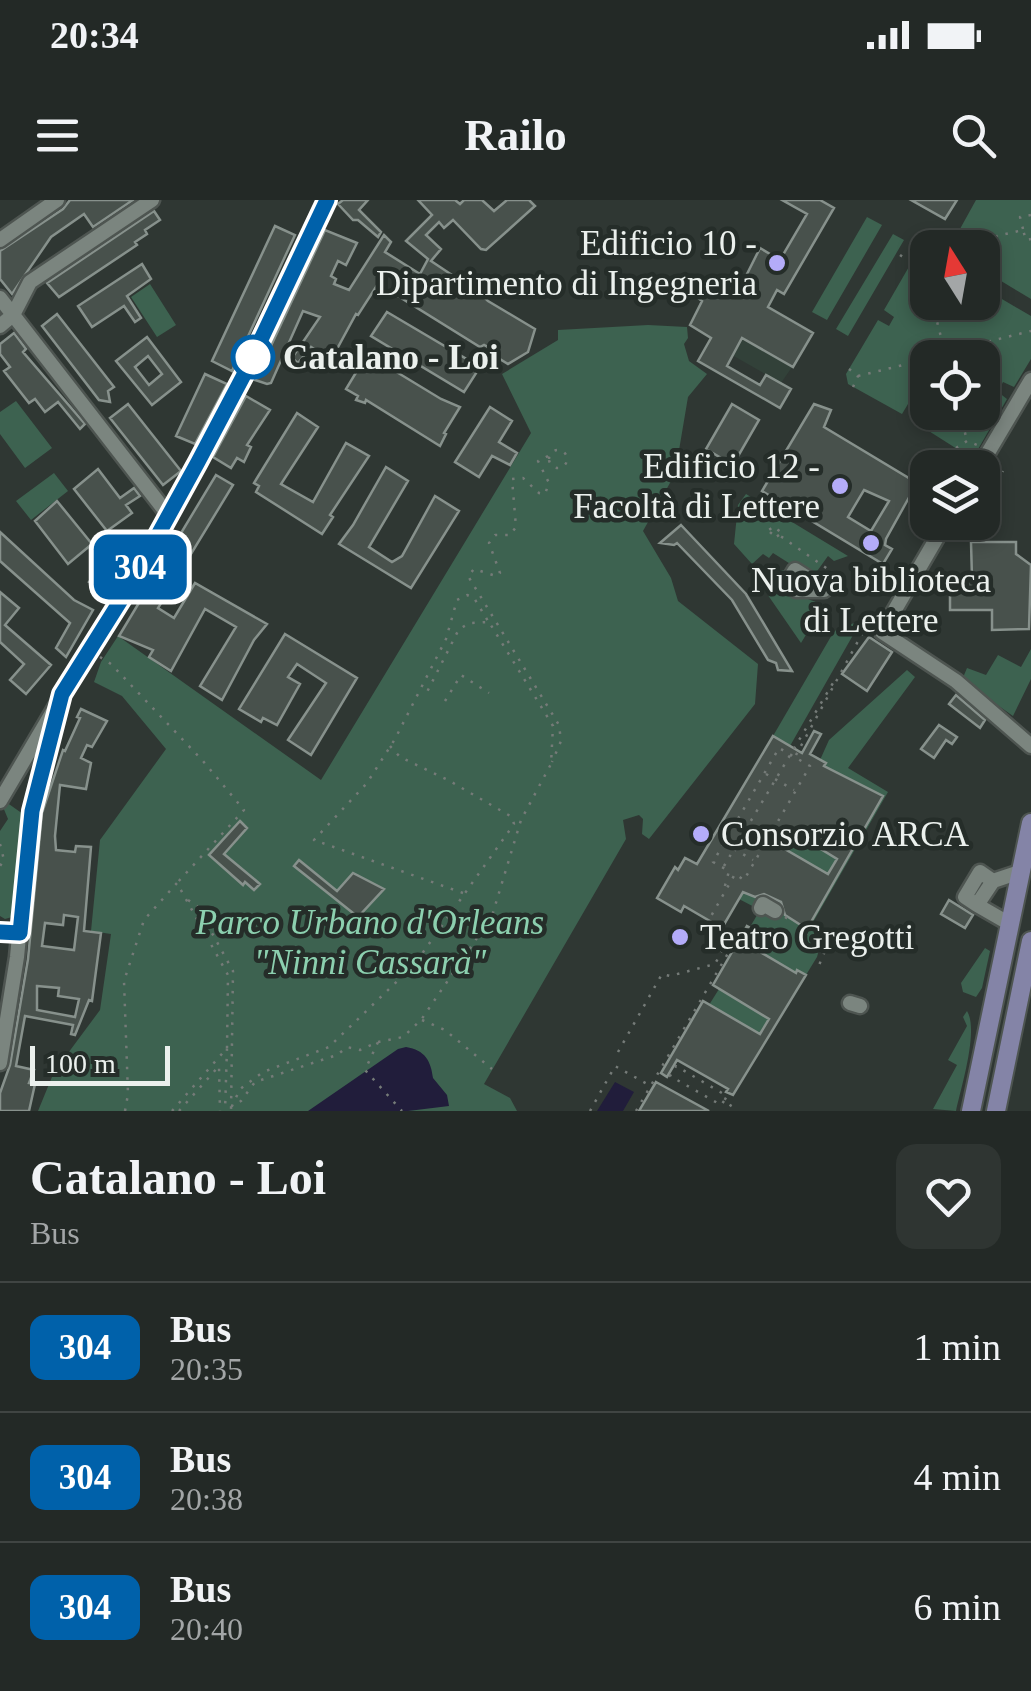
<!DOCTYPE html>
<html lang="en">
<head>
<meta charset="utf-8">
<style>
	body { margin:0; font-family:Georgia,serif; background:#2f3532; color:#f1f3f6; height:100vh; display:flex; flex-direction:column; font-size:38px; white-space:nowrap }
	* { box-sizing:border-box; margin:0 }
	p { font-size:32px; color:#a3a6a7 }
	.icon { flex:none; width:55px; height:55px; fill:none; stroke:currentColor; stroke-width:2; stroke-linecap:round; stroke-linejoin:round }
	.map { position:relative; height:911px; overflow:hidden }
	.panel { display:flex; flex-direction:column; background:#232926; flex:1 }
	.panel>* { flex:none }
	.badge { padding:0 20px; border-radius:15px; font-size:35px; line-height:65px }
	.needle { width:65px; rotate:349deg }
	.tools { position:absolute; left:910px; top:30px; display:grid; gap:20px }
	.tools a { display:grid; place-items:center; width:90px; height:90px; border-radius:20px; background:#232926; box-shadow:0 5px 15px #0003,0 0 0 2px #404543; font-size:50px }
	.scale { position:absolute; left:30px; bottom:25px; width:140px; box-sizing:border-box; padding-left:10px; border:5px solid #ebf0ed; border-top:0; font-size:28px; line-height:35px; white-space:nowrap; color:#ebf0ed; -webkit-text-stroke:8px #252d29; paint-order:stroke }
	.map>.badge { position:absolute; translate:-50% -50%; box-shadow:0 0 0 5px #fff }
	.round { display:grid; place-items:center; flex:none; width:105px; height:105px; border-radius:20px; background:#2f3532 }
	.head { display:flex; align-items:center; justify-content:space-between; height:170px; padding:0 30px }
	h1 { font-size:48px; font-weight:600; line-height:75px }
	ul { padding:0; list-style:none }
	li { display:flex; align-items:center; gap:30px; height:130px; padding:0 30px; border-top:2px solid #404543 }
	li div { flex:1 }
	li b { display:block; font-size:38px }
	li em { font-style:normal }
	li .badge { min-width:110px; font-weight:700; text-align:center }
	.status { display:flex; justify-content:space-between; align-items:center; height:70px; padding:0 50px; background:#232926; direction:ltr }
	.status svg { height:28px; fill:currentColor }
	header { display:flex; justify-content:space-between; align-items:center; height:130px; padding:0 30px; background:#232926; font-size:45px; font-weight:600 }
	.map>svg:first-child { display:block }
	.built { fill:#324139 }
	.green { fill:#3d6250; fill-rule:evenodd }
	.water { fill:#211d3b }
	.building { fill:#48514c; stroke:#87918c; stroke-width:2.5; fill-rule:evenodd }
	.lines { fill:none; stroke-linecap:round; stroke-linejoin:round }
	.minor-casing { stroke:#4e5551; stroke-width:19 }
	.major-casing { stroke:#4e5551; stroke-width:22 }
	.path { stroke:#757b78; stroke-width:2.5; stroke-dasharray:2.5 8; stroke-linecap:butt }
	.minor { stroke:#7b857f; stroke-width:14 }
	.major { stroke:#8484a7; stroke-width:18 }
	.line-casing { stroke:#fff; stroke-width:22 }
	.line { stroke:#0061aa; stroke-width:15 }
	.poi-dot { fill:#b4acf9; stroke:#252d29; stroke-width:4 }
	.stop-dot { fill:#fff; stroke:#0061aa; stroke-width:5 }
	.labels { text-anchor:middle; stroke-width:9; stroke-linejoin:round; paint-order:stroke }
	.poi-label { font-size:35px; fill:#ebf0ed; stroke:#252d29; text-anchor:end }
	.stop-label { font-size:35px; font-weight:bold; fill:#ebf0ed; stroke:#252d29; text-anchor:start }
	.park-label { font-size:35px; font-style:italic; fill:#8cd0af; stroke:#252d29 }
</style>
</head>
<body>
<div class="status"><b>20:34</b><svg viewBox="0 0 49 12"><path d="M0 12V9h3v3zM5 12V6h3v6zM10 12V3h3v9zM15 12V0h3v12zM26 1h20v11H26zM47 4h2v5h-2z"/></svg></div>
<header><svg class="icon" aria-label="menu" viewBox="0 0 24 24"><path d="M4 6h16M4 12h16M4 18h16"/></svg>Railo<svg class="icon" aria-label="search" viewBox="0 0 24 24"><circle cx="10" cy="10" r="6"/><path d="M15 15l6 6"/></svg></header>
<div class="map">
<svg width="1031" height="911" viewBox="0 0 1031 911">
	<rect width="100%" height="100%" fill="#2f3733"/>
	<path class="built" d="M742,138L792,167L781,183L732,155Z"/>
	<path class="green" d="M976,0H1031V99L983,70L982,48L950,47Z
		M867,17L882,25L827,120L812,112Z
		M893,34L904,40L848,136L836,129Z
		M927,56L928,102L983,104L990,92L1031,116V159L1014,187L1003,182L998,192L1007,199L977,251L965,254L913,221L919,210L908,204L902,214L848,184L846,174L878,120L889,126L894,117L884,110L914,58ZM928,158H982V212H928Z
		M150,84L176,125L157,137L131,97Z
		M648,125L687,127L688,138L684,144L689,161L707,174L688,197L675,274L643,331L671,378L678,401L758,464L755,504L649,639L642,634L643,619L639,615L623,620L626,639L484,884L510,898L517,911H38L54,872L100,810L111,734L91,731L100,640L166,549L122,496L94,482L101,462L118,436L321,580L531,233L502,174L558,140V130Z
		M16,201L52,248L25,268L0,234V212Z
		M54,273L68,291L31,320L16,301Z
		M746,294L848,356L834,361L828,356L815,374L796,361L792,365L773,353L769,358L763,354L752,364L734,344L738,305Z
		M783,370L787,374L778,388L824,405L801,443L763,388V377Z
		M861,421L790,546L773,536L833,433L838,428Z
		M1031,449V479L1013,516L962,480L967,468L986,475L998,455L1021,467Z
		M907,470L915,477L848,568L888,592L812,724L824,732L817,757L806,775L798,770L796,773L745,743L743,739L760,710L739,699L743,692L750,694L807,728L883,597L824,566L826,563L820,560L829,540Z
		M6,602L23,614L25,622L12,717L5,719L0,716V631L8,619L3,607Z
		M788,629L837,659L828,674L778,645Z
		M985,748L990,751L982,788L976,797L963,792L961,783Z
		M719,789L769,819L760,834L709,805Z
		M967,811C979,830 961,888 956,911L933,909L957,865L948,860L967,826L963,817Z"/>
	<path class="water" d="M406,847C425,850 431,861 433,878L447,895L449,906L408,911H308L398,849Z
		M615,882L634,892L623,911H597Z"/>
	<path class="building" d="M70,0H133L93,27L84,14L51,37L12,94L0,79V51L63,9Z
		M343,0H368L359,10L381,32L378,37L358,20H353L338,4Z
		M418,0H455L460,4L464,0H482L494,11L507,0H529L535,6L486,50L481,49L453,20L444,28L439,22L426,35L441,49L431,61L455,77L459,73L488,101L535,129L528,152L508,164L495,156L497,152L484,145L480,147L398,96L405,84L385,73L358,115L356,114L331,160L311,147L298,163L292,158L320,117L303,111L271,183L267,184L255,180L325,30L357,43L346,65L338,61L331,76L336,79L334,84L349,90L384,35L391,42L385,52L420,74L428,59L406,41L432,15Z
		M782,0H820L834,8L784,94L777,90L768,107L813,133L793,167L742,138L727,166L760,185L766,175L791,189L780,208L698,161L711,138L690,125L702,101L698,98L709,80L736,96L760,48L780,60L807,14Z
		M911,0H957L945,19Z
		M154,11L160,20L145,30L147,34L135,42L137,45L59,97L47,83Z
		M275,26L295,35L232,171L212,161Z
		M142,64L151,79L127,96L141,118L135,122L124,106L92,127L78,106Z
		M387,112L480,167L464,192L371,136Z
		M57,114L114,187L108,191L110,202L99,200L42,126Z
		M14,133L26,149L23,152L85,224L80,229L58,202L45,212L35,199L29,203L4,171L10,167L0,154V144Z
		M147,137L181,182L152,205L116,161ZM148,156L162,174L149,185L135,167Z
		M362,151L441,199L460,207L444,233L446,234L440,246L366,200L365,203L356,200L358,196L346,189L360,166L356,163Z
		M205,174L227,184L195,244L176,236Z
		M246,196L270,210L247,245L251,247L244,262L237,258L231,268L213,257Z
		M128,204L181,271L163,285L110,218Z
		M732,204L759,220L733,265L706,249Z
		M814,204L831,210L824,227L917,283L886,339L885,345L892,349L883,364L762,291ZM864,290L889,301L871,331L848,317Z
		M490,207L512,221L499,242L517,253L510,265L492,256L479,277L455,262Z
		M297,213L318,227L281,284L313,302L346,243L369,256L330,315L333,317L322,334L256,292L259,286L254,283Z
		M386,267L408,281L369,347L392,362L402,356L435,296L459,311L411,388L339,344L353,325Z
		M98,269L120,298L134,288L140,296L126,305L132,313L107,331L74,289Z
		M216,275L233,285L158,408L174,418L195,383L267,424L254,440L222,500L200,486L236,427L205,409L171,471L149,457L153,450L119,436Z
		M57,301L92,344L68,364L35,321Z
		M681,325L746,394L792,471L778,470L776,463L768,460L732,400L677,343L674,345L660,343Z
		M0,332L74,400L93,410L66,457L56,448L70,423L0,361Z
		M971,342H1016V354L1031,365L1029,429L992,430V410H950V378H972Z
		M114,351L126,358L100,396L93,392L96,387L89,382Z
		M0,392L19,408L5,425L51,465L26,494L10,480L24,464L0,442Z
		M285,434L357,478L311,555L288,540L326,483L297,464L288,477L300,484L277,525L263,518L261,522L239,509Z
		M869,437L892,452L867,491L842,474Z
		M956,495L985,520L980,528L949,504Z
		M81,509L107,521L92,547L87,545L81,558L91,563L86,589L60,585L55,636L56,650L75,652L76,646L91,647L84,731L101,733L92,801L89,800L75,835L71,834L73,825L25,816L16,866L34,870L29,883L35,884L29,911H0V893L10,865L28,759L42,613L63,550L65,551L80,518L77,517ZM64,715L78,717L74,750L42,746L45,723L63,725ZM37,786L59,788L58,796L79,799L75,817L37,810Z
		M939,525L957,537L952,544L946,540L934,558L921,549Z
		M814,531L821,534L810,554L826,563L824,566L883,596L807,729L785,715L781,702L764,694L755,697L743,692L722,728L684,706L681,712L657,698L675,667L678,670L685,658L697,664L773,536L802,553ZM788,629L837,659L828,674L778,645Z
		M240,621L247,628L224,654L260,684L254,690L245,682L243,685L209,655Z
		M299,660L337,691L353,673L384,689L358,717L294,666Z
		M949,700L973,715L965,728L941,714Z
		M747,726L751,728L745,743L796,773L797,770L806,775L733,895L726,892L728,889L677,860L667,877L661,873L703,801L760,834L769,819L713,785Z
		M656,882L709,911H639Z"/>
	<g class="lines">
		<g class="minor-casing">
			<path id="minor" d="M0,40L57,0
				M0,98L169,316
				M0,126L13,115L30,82L152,0
				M979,268L1031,180
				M946,322L882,432L956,481L1031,546
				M809,379L795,370L787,383L796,390H824
				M0,601L180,296L246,171L327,0
				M977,705L965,697L980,672L993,681
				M761,708L763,704L775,711
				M1010,724L977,705L993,681L1020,672
				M0,732L20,733
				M850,803L860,806
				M0,863L17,757L31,611L57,515"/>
		</g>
		<g class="major-casing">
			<path id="major" d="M971,911L1031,623
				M996,911L1031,741"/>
		</g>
		<path class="path" d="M1023,29L1020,17L1031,15
			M949,48L957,34
			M968,48L971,42L1023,30L1026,40L1031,39
			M900,55L915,65L928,63
			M923,65L928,83
			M932,102L942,141
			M958,149L1031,131
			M932,158L929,145L955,139L960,158
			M849,169L858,176L853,187
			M858,176L928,159
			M960,212L967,241
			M956,248L967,241L977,245
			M549 259a9 9 0 1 1 18 0a9 9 0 1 1-18 0Z
			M548,256L538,261L549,283L545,294L539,293L523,278L512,279L516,327L510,335H495L489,343L500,373L496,376L474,369L468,376L559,525L561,541L552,562
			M983,309L1003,271
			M771,330L762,318L772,303
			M779,335L776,337L770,334L775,328L781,332L779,335L832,372
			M100,457L111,464L203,561L244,610L177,683
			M445,501L461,475L489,493
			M390,546L400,557L448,580L512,617L514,624L414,765L329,847L263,872L240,889L232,906L241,901L255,882L337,855L347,847L360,850L378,842L365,870L402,911
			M796,555L869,421
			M766,574L794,590
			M0,644L4,660L0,666
			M725,644L753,660
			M724,666L836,478
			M463,693L314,640L367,583L395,539L446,439L457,400L467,395L474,398L488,421
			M188,700L197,706L233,771L231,911
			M785,717L793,722
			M805,734L827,746L817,770
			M422,820L445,830L492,869
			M378,842L403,837L421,820L492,716L521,620L551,564L553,526L489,422L470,423L459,429L425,496
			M618,852L662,774L670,776L715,764L724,747L702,732L735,674L744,680L810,566L779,548L713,662L729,671L723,693
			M724,901L721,905L670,876L676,866L727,896L724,901L733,907
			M125,911L128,894L124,781L144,720L177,683L228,775L227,848
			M172,911L227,848L225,911
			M179,911L219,866L220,911
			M590,911L615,866L649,885
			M636,911L737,738L708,722"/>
		<use href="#minor" class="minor"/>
		<use href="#major" class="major"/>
	</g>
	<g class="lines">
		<g class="line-casing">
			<path id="line" d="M0,732L20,733L32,611L62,494L131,384L198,262L246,171L327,0"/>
		</g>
		<use href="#line" class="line"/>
	</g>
	<g class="poi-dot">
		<circle cx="777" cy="63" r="10"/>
		<circle cx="840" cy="286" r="10"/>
		<circle cx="871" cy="343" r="10"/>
		<circle cx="701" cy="634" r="10"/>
		<circle cx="680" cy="737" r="10"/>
	</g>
	<circle class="stop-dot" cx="253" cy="157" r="20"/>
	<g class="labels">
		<g class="poi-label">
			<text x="757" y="55">Edificio 10 -<tspan x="757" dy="40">Dipartimento di Ingegneria</tspan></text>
			<text x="820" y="278">Edificio 12 -<tspan x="820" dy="40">Facoltà di Lettere</tspan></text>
			<text x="871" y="392" text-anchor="middle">Nuova biblioteca<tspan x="871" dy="40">di Lettere</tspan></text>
			<text x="721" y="646" text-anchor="start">Consorzio ARCA</text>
			<text x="700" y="749" text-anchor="start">Teatro Gregotti</text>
		</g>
		<g class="stop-label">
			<text x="283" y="169">Catalano - Loi</text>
		</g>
		<g class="park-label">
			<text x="370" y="734">Parco Urbano d'Orleans<tspan x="370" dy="40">"Ninni Cassarà"</tspan></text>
		</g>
	</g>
</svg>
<div class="tools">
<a><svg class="needle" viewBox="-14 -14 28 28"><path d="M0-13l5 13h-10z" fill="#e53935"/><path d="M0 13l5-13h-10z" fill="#a3a6a7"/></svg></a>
<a><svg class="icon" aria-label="locate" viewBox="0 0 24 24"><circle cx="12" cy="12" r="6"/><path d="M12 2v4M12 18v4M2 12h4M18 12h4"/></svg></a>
<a><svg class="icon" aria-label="layers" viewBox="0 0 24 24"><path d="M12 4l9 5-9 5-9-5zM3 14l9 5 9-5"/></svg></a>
</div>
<div class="scale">100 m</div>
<b class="badge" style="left:140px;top:367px;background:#0061aa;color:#fff">304</b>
</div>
<section class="panel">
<div class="head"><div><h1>Catalano - Loi</h1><p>Bus</p></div><a class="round"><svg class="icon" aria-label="heart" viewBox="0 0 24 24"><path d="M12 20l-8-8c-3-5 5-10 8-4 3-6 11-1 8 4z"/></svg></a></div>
<ul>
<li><span class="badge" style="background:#0061aa;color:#fff">304</span><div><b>Bus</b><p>20:35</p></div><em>1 min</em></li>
<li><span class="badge" style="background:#0061aa;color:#fff">304</span><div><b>Bus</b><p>20:38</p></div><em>4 min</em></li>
<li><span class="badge" style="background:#0061aa;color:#fff">304</span><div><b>Bus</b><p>20:40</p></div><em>6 min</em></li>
</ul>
</section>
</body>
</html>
